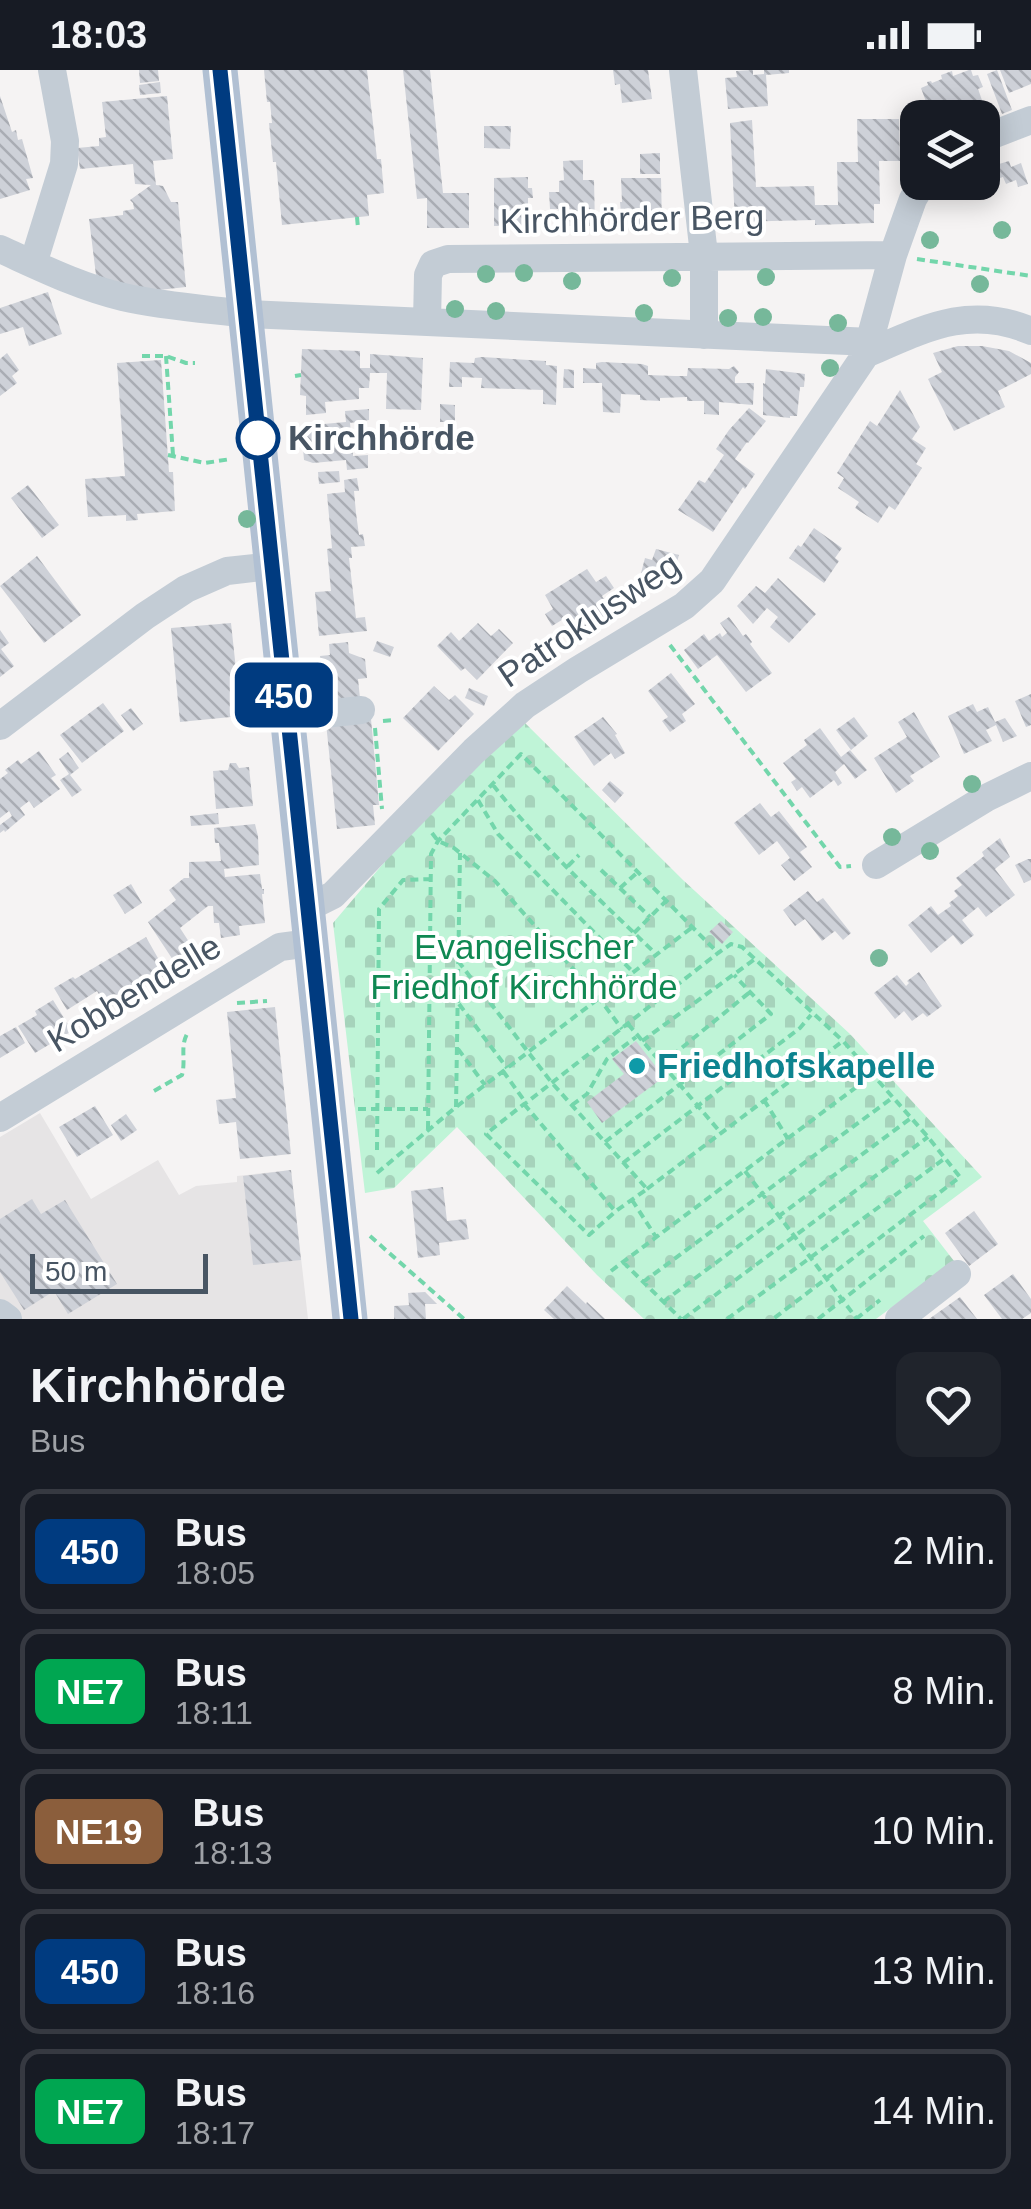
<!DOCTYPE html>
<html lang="de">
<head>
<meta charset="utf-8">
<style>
	body { margin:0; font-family:Arial,sans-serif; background:#20242c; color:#f1f3f6; height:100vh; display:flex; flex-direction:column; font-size:38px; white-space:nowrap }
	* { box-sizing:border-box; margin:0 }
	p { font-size:32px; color:#9ea1a6 }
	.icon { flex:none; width:55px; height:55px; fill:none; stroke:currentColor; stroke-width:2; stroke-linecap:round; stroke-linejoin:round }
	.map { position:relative; height:1249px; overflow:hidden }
	.side { display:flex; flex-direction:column; background:#171b24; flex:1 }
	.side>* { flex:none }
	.badge { padding:0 20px; border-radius:15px; font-size:35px; line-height:65px }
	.tools { position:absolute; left:900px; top:30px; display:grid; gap:20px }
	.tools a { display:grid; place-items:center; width:100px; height:100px; border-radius:20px; background:#171b24; box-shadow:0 5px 25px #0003; font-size:50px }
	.scale { position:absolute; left:30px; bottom:25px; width:178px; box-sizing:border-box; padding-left:10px; border:5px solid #485563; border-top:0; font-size:28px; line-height:35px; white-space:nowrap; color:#485563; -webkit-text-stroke:8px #fff; paint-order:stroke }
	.map>.badge { position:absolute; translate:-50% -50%; box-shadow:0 0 0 5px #fff }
	.round { display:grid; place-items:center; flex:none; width:105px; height:105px; border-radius:20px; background:#20242c }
	.overview { display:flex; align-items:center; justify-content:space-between; height:170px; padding:0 30px }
	h1 { font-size:48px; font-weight:800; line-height:75px }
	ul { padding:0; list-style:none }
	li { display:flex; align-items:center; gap:30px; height:125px; margin:0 20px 15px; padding:0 10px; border:5px solid #363941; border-radius:20px }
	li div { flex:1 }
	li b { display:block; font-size:38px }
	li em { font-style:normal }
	li .badge { min-width:110px; font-weight:700; text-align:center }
	.status { display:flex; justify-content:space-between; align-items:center; height:70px; padding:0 50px; background:#171b24; direction:ltr }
	.status svg { height:28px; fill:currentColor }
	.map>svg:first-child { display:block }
	.education { fill:#e6e4e5 }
	.cemetery { fill:url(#cemetery-stones) }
	.building { fill:url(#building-back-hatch) }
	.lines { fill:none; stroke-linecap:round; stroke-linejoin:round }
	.path { stroke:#73d6ab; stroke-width:4; stroke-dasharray:8 5; stroke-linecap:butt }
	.minor { stroke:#c3ccd5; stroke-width:28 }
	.major { stroke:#b1c0d3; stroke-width:35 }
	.tree { fill:#76b89a }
	.line-casing { stroke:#fff; stroke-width:22 }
	.line { stroke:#003b80; stroke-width:15 }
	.stop-dot { fill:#fff; stroke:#003b80; stroke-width:5 }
	.culture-dot { fill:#0f9aa8; stroke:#fff; stroke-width:4 }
	.labels { text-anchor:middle; stroke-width:8; stroke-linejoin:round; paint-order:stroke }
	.street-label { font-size:35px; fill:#485563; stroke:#fff }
	.stop-label { font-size:35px; font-weight:bold; fill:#485563; stroke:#fff; text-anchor:start }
	.park-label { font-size:35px; fill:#0f8852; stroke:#fff }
	.culture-label { font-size:35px; font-weight:bold; fill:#0d838f; stroke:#fff; text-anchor:start }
</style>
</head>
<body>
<div class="status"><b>18:03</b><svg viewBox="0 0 49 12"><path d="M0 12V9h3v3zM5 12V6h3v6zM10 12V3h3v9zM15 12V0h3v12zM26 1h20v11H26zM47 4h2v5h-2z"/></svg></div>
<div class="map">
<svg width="1031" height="1249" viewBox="0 0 1031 1249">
	<defs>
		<pattern id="cemetery-stones" width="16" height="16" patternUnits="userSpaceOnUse" patternTransform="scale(2.5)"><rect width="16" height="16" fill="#bff4d7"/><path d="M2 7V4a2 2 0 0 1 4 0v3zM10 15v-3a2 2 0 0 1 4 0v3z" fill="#a6d3bb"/></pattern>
		<pattern id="building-back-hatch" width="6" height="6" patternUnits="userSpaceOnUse" patternTransform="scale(2.5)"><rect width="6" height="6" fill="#ced1d8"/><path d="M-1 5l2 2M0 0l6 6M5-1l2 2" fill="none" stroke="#a9acb3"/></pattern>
	</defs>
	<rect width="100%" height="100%" fill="#f5f3f3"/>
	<path class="education" d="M40,1043L91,1129L158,1090L179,1125L196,1116L237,1112V1106L291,1100L308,1249H0V1067Z"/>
	<path class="cemetery" d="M521,649L683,810L850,964L982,1107L923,1151L954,1191L876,1249H644L597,1205L457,1057L394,1118L365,1123L333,853L420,750Z"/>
	<path class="building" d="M139,0H158L159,11L140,13Z
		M264,0H367L377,89H381L384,123L367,125L369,146L282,155L276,92H273L269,53H272L270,32H267Z
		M403,0H430L443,123H469V158H427V128L417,129Z
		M613,0H648L652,29L622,33L620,14L615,15Z
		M753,0V5L764,4V0H789V3L766,5L768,36L728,39L725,8L737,7L736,1Z
		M969,0H971L973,6L978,5L983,17L978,19L983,33L952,44L953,48H932L921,18L928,15L927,12L931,11L932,13L942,9L941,5L952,1L953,6Z
		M997,0L1012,40L1002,44L987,4Z
		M1000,0H1031V14L1009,23Z
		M160,12L161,23L140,25L139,15Z
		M0,26L12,62L16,60L18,70L22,69L33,108L26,109L30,120L0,129Z
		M167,26L173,89L153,91L156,115L163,116L171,132H178L186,217L140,222L96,205L89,149L123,145V141L134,139L133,133L130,130L151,115L135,114L133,94L80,99L77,78L99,76V68L106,67L102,32Z
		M857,49H899L900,91H879L880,134H874V153L815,155V150L735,152L730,53L752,50L756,117L814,116L815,135H838L837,92H858Z
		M484,56H511L510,79L484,78Z
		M660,83V104H640V84Z
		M997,88L999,94L1009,91L1011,97L1021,93L1028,114L1018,117L1016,110L1006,114L1003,107L994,110L987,91Z
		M583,90V110H594L595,156H558V139H550L549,122H559V111L564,110L563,91Z
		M528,107V118H532L533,128H528V156H494V108Z
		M621,108H661L662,154L622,155L620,132H622Z
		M48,222L62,264L29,276L23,257L0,264V238Z
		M958,276H982L1009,281L1031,293V304L998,321L1005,337L954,361L928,309L942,302L933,283Z
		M302,279L360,281V298H370V284L423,288L421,340L386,339L387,303H370L369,318H359V329L325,332L326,343L306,345V326L300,325Z
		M7,283L19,300L12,306L17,313L0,326V289Z
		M482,287L546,291V295L557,296L556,335L543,334V320L481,318L482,308L462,307V317H449L450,292L474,293L475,288Z
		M161,290L169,402H173L175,441L137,444L138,450L126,451V445L88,447L85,409L125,406L117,293Z
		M602,292L642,294L648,296V305L675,306H687L688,298L729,299L734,296L739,302L735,307V313H754L753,335L719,332V345L704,344V331H687V327L660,328V331L640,330V325L621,324L620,343L603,342L602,313H583V298L596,299V293Z
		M564,299L574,300V318H563Z
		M766,299L805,304L804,317H800L797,346H790V348L763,345V313L765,314Z
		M900,320L920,357L912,369L926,378L916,394L922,398L895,440L889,436L878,453L855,438L859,432L838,418L844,408L837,403L870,351L877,356Z
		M440,334L455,335V352H440Z
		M749,338L766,351L748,373L747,372L735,389L755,404L745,419L743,417L713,462L678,440L699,410L705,413L724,385L716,379L729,360Z
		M369,339V350L350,353L353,386L368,385V398L347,400L346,390L313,393L304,390L301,356L346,352L345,341Z
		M339,401L340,412L319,414L318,402Z
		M357,408L359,421H354L356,443L359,465L363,464L365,476L351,477L352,488H349L356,548L365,547L367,561L319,566L315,522L331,521L327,479L332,478L327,424L345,422L344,410Z
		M28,415L59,455L42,468L11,428Z
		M814,458L842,478L835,488L839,491L824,513L789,488L798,475L801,477Z
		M656,479L679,485L675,499L667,496L663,509L641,503L645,488L652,490Z
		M37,486L81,545L44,573L0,516Z
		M587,499L596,512L606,506L614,518L602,526L612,542L585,559L588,564L578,570L565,548L552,556L545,544L553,539L545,525Z
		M778,508L816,544L789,573L770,557L778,547L767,538L753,554L737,536L756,516L765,523Z
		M729,547L743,566L746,564L752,572L750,574L772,603L746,622L717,585L698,599L684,580L704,564L709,571L720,563L722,567L727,563L720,553Z
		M231,553L241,646L180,652L171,558Z
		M478,553L491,566L499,559L513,573L477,610L465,598L461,601L437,576L451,562L459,571Z
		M0,560L9,573L1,579L14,596L0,607Z
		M377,571L394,577L390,587L373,581Z
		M348,572L349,583L365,589L367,608L358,609L360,628L325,631L320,586L330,585L329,574Z
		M671,603L695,634L682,644L686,651L670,662L662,651L668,647L648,621Z
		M434,616L449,630L455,625L474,644L438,681L403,648Z
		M469,618L488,626L484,636L465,628Z
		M1031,624V655L1026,657L1015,631Z
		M103,633L124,661L82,693L60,665Z
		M973,634L977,642L988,637L995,652L1005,648L1017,666L1003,672L996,655L986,660L992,671L964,684L948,646Z
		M131,638L143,654L133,661L121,645Z
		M914,642L940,687L910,706L914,711L896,723L874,688L907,667L898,652Z
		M603,647L617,664L615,665L625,683L615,689L611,683L594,696L574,667Z
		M854,647L868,666L851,680L836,660Z
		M371,649L379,735H373L375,755L337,759L326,653Z
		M820,658L841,687L850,680L867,700L855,709L844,694L835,702L842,713L838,716L834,710L810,728L802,717L797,721L791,712L796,709L783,693L807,675L804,670Z
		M39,681L56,705L51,708L60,719L34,738L29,731L20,738L25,745L5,762L4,760L0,763V755L12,746L9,741L0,748V709L8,703L5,700L18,690L21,694Z
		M68,682L79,698L70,705L82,720L72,727L60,710L69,704L59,689Z
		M230,693H236L239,698L249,697L253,736L216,739L213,701L228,700Z
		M610,711L624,723L615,733L602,720Z
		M760,733L771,747L779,741L807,777L800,782L812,797L794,811L781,795L790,788L777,771L759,785L734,753Z
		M218,743L219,754L191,756L190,746Z
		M255,754L258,766L259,795L224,799L225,807L260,804L262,819H264V824H262L265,853L239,856L240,865L221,868L219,853H214L213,836H208L180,858L193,878L173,890L148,852L176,830L169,820L184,808H189V792L221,791L219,773H215L214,758Z
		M1000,768L1010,787L995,799L1015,825L986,847L978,837L962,850L974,865L961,875L953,865L931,883L908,855L931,836L938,845L951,836L949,833L958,826L954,821L962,815L956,808L984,786L982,782Z
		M1028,789H1031V810L1024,813L1015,795Z
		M131,814L142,833L125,844L113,825Z
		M808,821L817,832L823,828L851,863L843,870L835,861L822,871L805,849L795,856L783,840Z
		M721,851L733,862L722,874L709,862Z
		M146,867L167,904L108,939L97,921L67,940L54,918L73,907L75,909Z
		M919,902L942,936L927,947L923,943L912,951L904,941L895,949L874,923L897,905L906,916L909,913L907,911Z
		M53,930L72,961L35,983L18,956L37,945L35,941Z
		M275,937L291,1084L240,1089L236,1052L219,1054L216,1030L236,1028L227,942Z
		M16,957L25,973L0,988V966Z
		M636,971L664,1007L602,1053L587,1032L624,1004L612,989Z
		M95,1036L113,1065L77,1087L59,1057Z
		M126,1044L137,1060L121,1071L111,1055Z
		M291,1100L301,1190L253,1195L243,1106Z
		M443,1117L447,1151L466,1149L469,1169L439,1173L440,1185L418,1188L411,1121Z
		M32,1129L41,1144L65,1130L117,1214L68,1244L54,1221L24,1240L0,1202V1149Z
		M974,1141L998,1174L969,1196L945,1163Z
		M1013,1204L1031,1229V1243L1022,1249H1002L984,1225Z
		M567,1216L586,1234L587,1232L605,1249H554L544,1240Z
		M425,1222L437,1234H425L426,1249H394V1236L409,1235L408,1223Z
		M960,1227L977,1249H929Z"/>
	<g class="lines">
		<path class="path" d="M357,147L358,158
			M917,189L1031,206
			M142,286H166L186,293H195
			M166,286L173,385
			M295,306L301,305
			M168,385L205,393L231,389
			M670,575L840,797L851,796
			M383,651L395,650
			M375,658L382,739
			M493,715C541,776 600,830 656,884
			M478,730L498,764L633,902
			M432,763L438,771L454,778L495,811L599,928L622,959
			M568,796L579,785
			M601,800L650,847
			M620,818L639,801
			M634,863L666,831
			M458,891L552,1013L647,1119L616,1141L589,1165L486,1064L524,1034L526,1033C590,983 654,933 718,883L731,874L742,877L843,971
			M237,933L267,931
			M459,934L507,998
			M628,954L721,1063
			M642,971L755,889
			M458,979L485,1015
			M662,994L750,922
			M503,1001L526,1033
			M154,1021L182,1005C186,990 180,977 187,964
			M764,1030L788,1069
			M524,1034L615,1141
			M572,1035L587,1024L607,989L636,967
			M456,1037L460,783
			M358,1039H428
			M428,1059L431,784L438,771L521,684L718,883
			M605,1072L771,944L734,905
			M377,1080L379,839L403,810L431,809
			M623,1093L800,958L811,945
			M745,1101L857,1249
			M377,1103L456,1037L694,856
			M647,1119L843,971L928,1067L960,1107L773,1249
			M632,1130L656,1167
			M370,1166L464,1249
			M623,1192L681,1249
			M611,1201L871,1006
			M643,1212L892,1028
			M663,1232L911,1048
			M683,1249L928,1067
			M727,1249L944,1089
			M818,1249L924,1166
			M856,1249L880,1230"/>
		<path class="minor" d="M683,0L704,185V265
			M982,69L1031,50
			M0,179C40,197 80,217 123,227C163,236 205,239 246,244L871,272
			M33,194L64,94L65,71L52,0
			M427,252L428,205L433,194L448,189L893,185
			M866,284C924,259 969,234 1031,261
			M287,648L361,640
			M0,656L145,546L186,519L227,501L272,496
			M876,795L986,728L1031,706
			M307,838L333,825L474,681L525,635L578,600L684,536L712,511L866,284L893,185L913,129L923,112
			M0,1048L280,877L310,873
			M0,1243L8,1249
			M899,1249L957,1204"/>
		<path class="major" d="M220,0L350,1249"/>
	</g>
	<g class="tree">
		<circle cx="1002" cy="160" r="9"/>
		<circle cx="930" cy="170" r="9"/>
		<circle cx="524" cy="203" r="9"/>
		<circle cx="486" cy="204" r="9"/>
		<circle cx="766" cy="207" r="9"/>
		<circle cx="672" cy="208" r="9"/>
		<circle cx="572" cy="211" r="9"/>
		<circle cx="980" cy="214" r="9"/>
		<circle cx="455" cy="239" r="9"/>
		<circle cx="496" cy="241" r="9"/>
		<circle cx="644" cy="243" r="9"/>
		<circle cx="763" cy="247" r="9"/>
		<circle cx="728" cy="248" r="9"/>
		<circle cx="838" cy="253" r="9"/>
		<circle cx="830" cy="298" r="9"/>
		<circle cx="247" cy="449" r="9"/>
		<circle cx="972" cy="714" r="9"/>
		<circle cx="892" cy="767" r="9"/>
		<circle cx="930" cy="781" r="9"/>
		<circle cx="879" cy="888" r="9"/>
	</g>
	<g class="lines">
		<g class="line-casing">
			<path id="line" d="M220,0L351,1249"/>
		</g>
		<use href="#line" class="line"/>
	</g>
	<circle class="stop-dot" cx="258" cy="368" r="20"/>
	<circle class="culture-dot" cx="637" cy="996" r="10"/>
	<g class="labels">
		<g class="street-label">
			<text transform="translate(632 149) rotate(-1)" y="12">Kirchhörder Berg</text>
			<text transform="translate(589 550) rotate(-34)" y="12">Patroklusweg</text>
			<text transform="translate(134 923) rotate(-31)" y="12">Kobbendelle</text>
		</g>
		<g class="stop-label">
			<text x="288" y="380">Kirchhörde</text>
		</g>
		<g class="park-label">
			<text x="524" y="889">Evangelischer<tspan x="524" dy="40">Friedhof Kirchhörde</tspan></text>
		</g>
		<g class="culture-label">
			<text x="657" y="1008">Friedhofskapelle</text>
		</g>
	</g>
</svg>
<div class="tools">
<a><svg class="icon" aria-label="layers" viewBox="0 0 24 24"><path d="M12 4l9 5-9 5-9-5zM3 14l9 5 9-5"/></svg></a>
</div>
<div class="scale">50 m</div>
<b class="badge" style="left:284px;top:625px;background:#003b80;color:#fff">450</b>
</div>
<section class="side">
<div class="overview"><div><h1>Kirchhörde</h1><p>Bus</p></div><a class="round"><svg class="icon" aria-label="heart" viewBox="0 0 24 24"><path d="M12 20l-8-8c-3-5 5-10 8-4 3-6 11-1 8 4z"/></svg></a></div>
<ul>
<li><span class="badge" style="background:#003b80;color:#fff">450</span><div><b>Bus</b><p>18:05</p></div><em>2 Min.</em></li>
<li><span class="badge" style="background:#00a651;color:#fff">NE7</span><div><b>Bus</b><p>18:11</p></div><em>8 Min.</em></li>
<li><span class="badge" style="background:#8b5e3c;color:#fff">NE19</span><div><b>Bus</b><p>18:13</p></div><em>10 Min.</em></li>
<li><span class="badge" style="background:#003b80;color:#fff">450</span><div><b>Bus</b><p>18:16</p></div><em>13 Min.</em></li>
<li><span class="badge" style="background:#00a651;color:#fff">NE7</span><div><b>Bus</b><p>18:17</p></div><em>14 Min.</em></li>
</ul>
</section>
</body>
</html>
